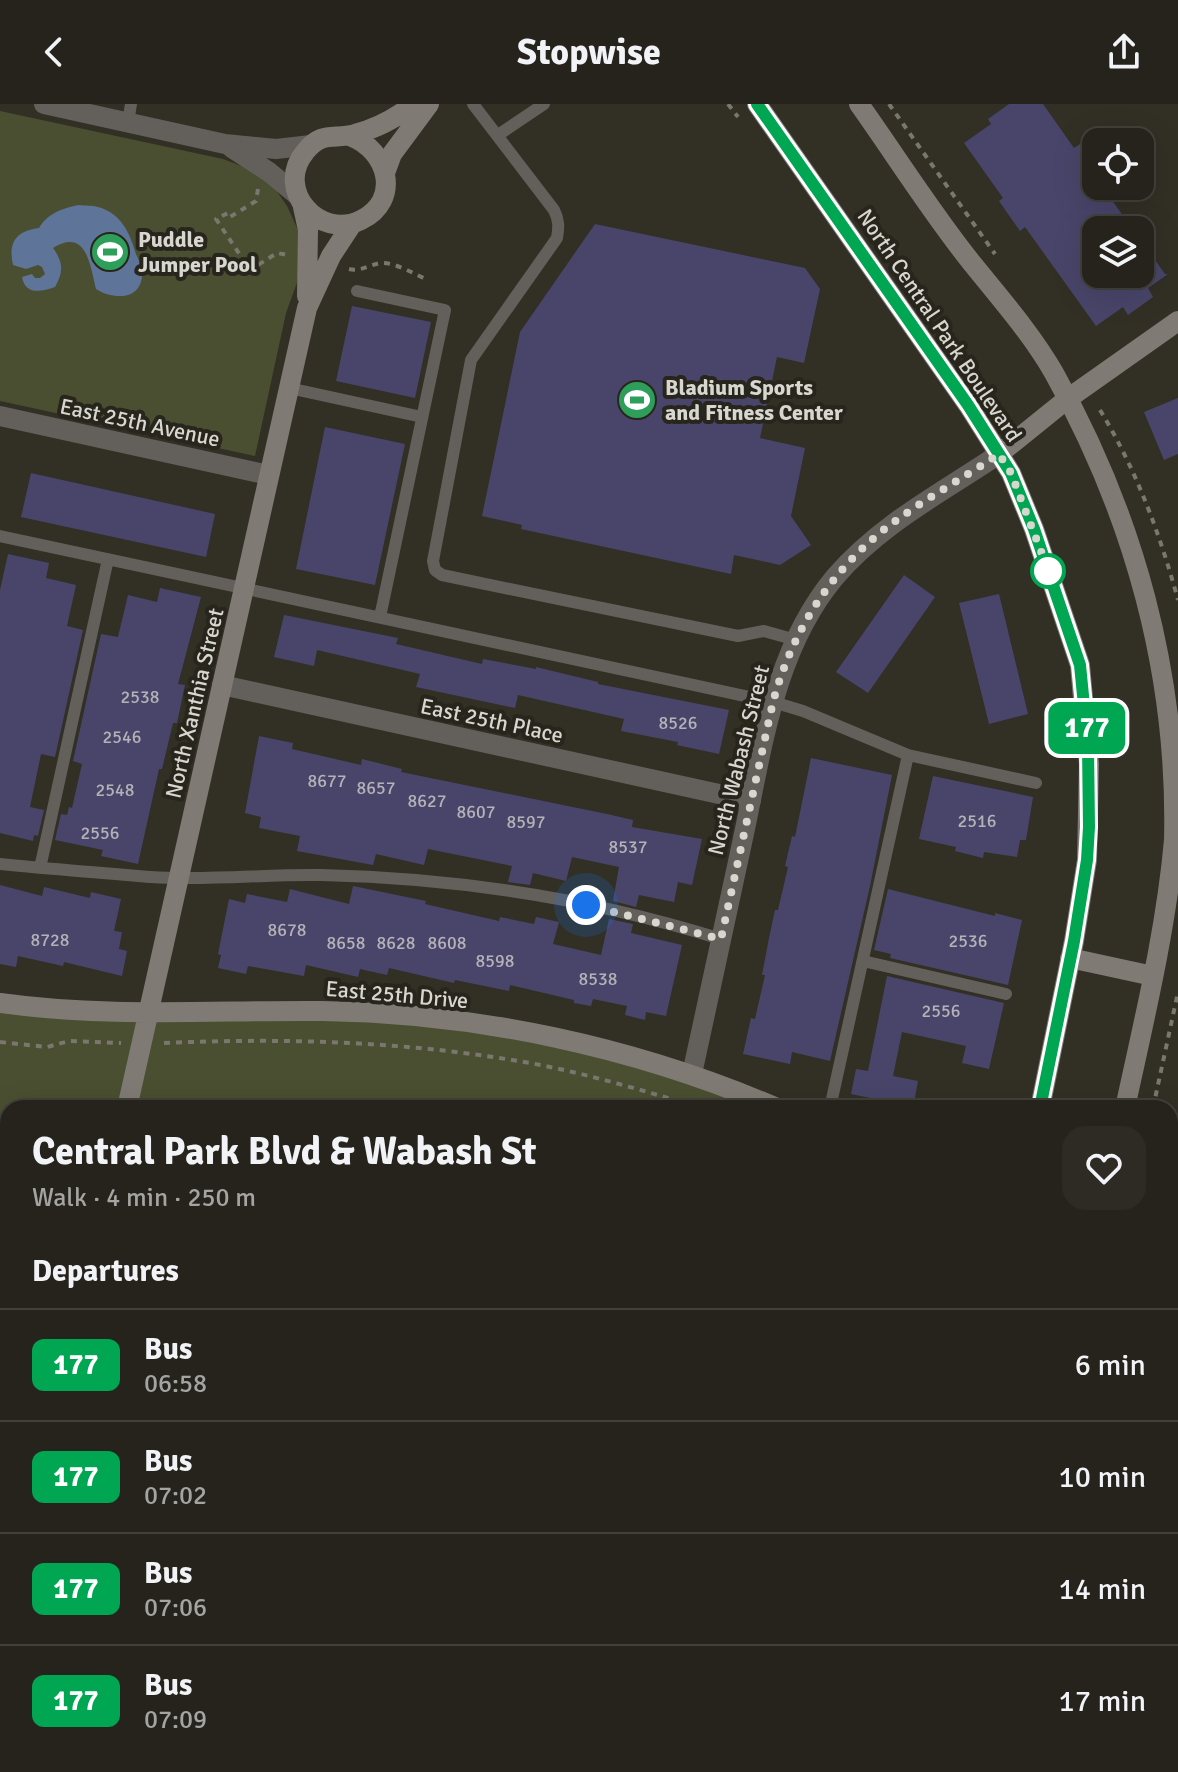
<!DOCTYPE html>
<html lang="en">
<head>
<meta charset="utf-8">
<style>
	body { margin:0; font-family:Signika,sans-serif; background:#2e2b25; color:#f1f3f6; height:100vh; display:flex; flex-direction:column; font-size:30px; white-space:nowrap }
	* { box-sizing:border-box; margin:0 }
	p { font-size:26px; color:#a4a4a3 }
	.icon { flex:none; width:44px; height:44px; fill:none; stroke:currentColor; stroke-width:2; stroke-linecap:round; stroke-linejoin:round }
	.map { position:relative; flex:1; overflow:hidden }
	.sheet { position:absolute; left:0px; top:996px; width:1178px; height:672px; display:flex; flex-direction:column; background:#26231c; border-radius:24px 24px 0 0; box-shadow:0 8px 32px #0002,0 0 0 2px #42403b }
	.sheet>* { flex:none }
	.badge { padding:0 16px; border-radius:12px; font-size:28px; line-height:52px }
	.controls { position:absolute; left:1082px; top:24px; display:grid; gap:16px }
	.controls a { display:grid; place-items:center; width:72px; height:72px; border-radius:16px; background:#26231c; box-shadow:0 8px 32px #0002,0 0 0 2px #42403b; font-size:40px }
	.you { position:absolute; width:40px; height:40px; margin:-20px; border:6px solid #fff; border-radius:50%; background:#1a73e8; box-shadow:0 0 0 12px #1a73e833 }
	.map>.badge { position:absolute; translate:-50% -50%; box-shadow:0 0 0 4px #fff }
	h2 { padding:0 32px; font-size:30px; line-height:72px }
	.round { display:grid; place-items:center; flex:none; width:84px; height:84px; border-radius:24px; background:#2e2b25 }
	.overview { display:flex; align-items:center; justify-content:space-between; height:136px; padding:0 32px }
	h1 { font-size:38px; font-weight:700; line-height:60px }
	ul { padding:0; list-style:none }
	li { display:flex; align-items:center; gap:24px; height:112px; padding:0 32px; border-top:2px solid #42403b }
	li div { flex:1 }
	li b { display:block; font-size:30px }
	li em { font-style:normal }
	li .badge { min-width:88px; font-weight:700; text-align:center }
	header { display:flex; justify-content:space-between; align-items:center; height:104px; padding:0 32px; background:#26231c; font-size:36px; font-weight:700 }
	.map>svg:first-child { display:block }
	.green { fill:#4a4f31 }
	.water { fill:#5e7498 }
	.building { fill:#49456a }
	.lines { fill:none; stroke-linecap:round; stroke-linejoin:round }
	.path { stroke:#79776e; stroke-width:4; stroke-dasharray:6 6; stroke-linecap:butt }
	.lane { stroke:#635f5b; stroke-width:12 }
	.street { stroke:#635f5b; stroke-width:20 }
	.secondary { stroke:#7f7a74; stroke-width:20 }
	.line-casing { stroke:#fff; stroke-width:18 }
	.line { stroke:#00a651; stroke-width:12 }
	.walk { stroke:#d7d6cf; stroke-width:8; stroke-dasharray:0 14.4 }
	.stop-dot { fill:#fff; stroke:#00a651; stroke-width:4 }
	.labels { text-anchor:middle; stroke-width:8; stroke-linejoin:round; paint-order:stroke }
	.number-label { font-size:18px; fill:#b4b2b6 }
	.poi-label { font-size:22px; font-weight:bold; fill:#d7d6cf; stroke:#28251c; text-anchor:start }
	.street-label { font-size:22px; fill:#d7d6cf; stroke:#28251c }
</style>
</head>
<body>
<header><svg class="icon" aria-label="back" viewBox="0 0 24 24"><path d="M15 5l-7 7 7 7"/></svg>Stopwise<svg class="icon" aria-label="share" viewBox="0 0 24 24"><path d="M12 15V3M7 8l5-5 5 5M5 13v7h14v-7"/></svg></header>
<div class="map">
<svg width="1178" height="1668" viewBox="0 0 1178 1668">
	<rect width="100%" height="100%" fill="#322f25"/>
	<path class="green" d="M0,7L223,55L252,66L276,86L287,102L298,126L299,173L286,209L255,352L0,297Z
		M0,899L323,907L543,932L777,1004H8V1206L0,1204Z
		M1170,1128L1178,1130V1446L1170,1444Z"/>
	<path class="water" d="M79,101C85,102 92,101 98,103C121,109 130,129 136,150C138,155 142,162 142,168C143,197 113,196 96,185C90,162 87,123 53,144C63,158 64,167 55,183C41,188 25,191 22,173L32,170L35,174H40L45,170L42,163L38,161L26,165L13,161C8,138 16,127 39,124C48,109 63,104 79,101Z"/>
	<path class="building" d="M1009,0H1043L1074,44L1083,38L1096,56V82H1102L1133,126H1096V170H1140V135L1165,170H1168L1148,184L1153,193L1128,211L1123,203L1096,222L1025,123L1020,127L999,97L1003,94L964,39L991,20L988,15Z
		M595,120L805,164L820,185L804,259L777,253L760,334L805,344L791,412L811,441L780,461L734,451L731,470L521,425L522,421L482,412L520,228Z
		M352,202L431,218L415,294L336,277Z
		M1178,294V350L1164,356L1144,308Z
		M325,323L405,340L375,481L296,465Z
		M31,369L215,410L206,453L21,413Z
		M8,450L49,459L46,474L76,481L67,522L83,526L55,653L41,650L30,703L44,706L38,732L34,731L33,737L0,729V486Z
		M904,471L935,493L868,589L836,568Z
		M160,484L201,493L178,580L185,581L177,619H173L162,665H159L138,760L101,752L103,746L55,736L61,710L67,711L69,703L72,704L82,660L73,657L101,530L118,533L128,491L157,498Z
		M999,490L1028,610L989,620L959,499Z
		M284,511L398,534L396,540L482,560L483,555L536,565V563L598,578V580L729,606L719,650L677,641L678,638L621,627L624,615L518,591L515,604L416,583L420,570L317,546L314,562L274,553Z
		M259,632L293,639L292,645L361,661L362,655L402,665L401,668L607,710L633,716L632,723L702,735L692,781L678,778L674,798L639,791L636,803L613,797L619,763L572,753L566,777L533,769L530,781L508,778L512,762L428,745L424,761L376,750L373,761L297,747L300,732L259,724L261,713L245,709Z
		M811,654L892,671L870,782L830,957L792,948L790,960L743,950L751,914L755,915L765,871H762L769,834L775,806H778L788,763L785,762L792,732L795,733Z
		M933,672L1033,693L1026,736H1020L1017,753L984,748L983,754L955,747L956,743L919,735Z
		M0,781L42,792L44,783L90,794L91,788L121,795L114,827L122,828L119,845L127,847L122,872L64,858L63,862L18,852L16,863L0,860Z
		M353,782L426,797L425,800L499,817L500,813L534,820L536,813L559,818L553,840L601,851L609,815L633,820L631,829L682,841L666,912L646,908L645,916L625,911L627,902L593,895L591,902L574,899V896L510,881L509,887L455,876L454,879L389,864L387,871L360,865L358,873L306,861L304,872L248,862L246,870L218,864L221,851L218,850L229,795L245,799L247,790L287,798L290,785L349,800Z
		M888,785L995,812V809L1022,816L1008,881L890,854L891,850L874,846Z
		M887,872L1004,899L989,965L962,959L966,942L902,928L893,972L918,977L913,1004L874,1000L875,995L851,990L856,965L868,967Z"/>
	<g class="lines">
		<path class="path" d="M728,0L738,13
			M889,0L995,150
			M258,85L256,97L230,113L228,109L216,115L250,166L277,149L288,151
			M349,165C361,168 370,160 382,159C397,159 414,170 428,176
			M1100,306C1136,365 1160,430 1178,496
			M0,938L47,943L69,937L121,939
			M164,939C281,934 397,937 512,956C577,966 640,986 702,1004
			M1153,1004L1178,888
			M1170,1157L1178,1158
			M0,1172L8,1174
			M1170,1320L1178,1318
			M1170,1332L1178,1337
			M1170,1411L1178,1409
			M1170,1432L1178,1434
			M1006,1668L1008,1660"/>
		<path class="lane" d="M473,0L554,106C559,116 559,123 557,134L471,256L433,457L435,466L442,471L738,532L764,527L796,536
			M128,18L131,0
			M498,31L544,0
			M357,187L445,206L380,513
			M289,284L422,313
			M0,432L773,598L803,607L908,651L1036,679
			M0,760C50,765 101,769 151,773C207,777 265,770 321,771C455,774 593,795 721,835
			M40,764L108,455
			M863,857L1006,890
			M830,1004L908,651
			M0,1344L8,1345
			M0,1651L8,1653
			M40,1660L75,1668
			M1162,1660L1178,1664
			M684,1668L686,1660"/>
		<path class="street" d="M44,0L225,40L276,45L311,41
			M232,44L269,68L297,91
			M0,312L269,371
			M222,581L751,697
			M692,970C708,893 725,816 742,739C762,648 773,547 835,473C880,420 943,388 999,350
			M0,1204L8,1206
			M270,1668L272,1660
			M548,1668L550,1660"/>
		<path class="secondary" d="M757,0L968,301L1011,369L1034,425L1080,561L1089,660L1087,756L1074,837L1040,1004
			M859,0C896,52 931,108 971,158C1000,194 1031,229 1054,269C1134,412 1178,571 1174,736C1166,827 1144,916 1125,1004
			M350,32C388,46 402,96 361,116C319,137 274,85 305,48C322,26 334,36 355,30C378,24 396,14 414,0
			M385,69L392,50L429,0
			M303,103L308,126L307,192
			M999,350L1066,296L1178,217
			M1070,854L1153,872
			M0,899C107,914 214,906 322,907C477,909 635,943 777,1004
			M127,1004L307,204L331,152L352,120
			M1170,1129L1178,1130
			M1170,1460L1178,1462
			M0,1575L8,1539
			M890,1668L892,1660
			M980,1668L982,1660"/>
	</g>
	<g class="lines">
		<g class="line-casing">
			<path id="line" d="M757,0L968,301L1011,369L1034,425L1080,561L1088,642L1089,723L1087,756L1074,837L1040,1004"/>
		</g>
		<use href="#line" class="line"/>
		<path class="walk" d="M586,801L721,835L773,598C792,528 829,469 886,424C921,397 962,375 999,350L1011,369L1050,471L1048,467"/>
	</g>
	<defs>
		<g id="stadium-disc" transform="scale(2)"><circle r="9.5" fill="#2e9e5b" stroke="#28251c"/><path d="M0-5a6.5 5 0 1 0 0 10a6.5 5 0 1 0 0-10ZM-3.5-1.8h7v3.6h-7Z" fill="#fff"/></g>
	</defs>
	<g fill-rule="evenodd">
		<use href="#stadium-disc" x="110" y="148"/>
		<use href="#stadium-disc" x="637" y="296"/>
	</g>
	<circle class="stop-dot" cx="1048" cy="467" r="16"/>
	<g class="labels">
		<g class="number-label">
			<text x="140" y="599">2538</text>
			<text x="678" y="625">8526</text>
			<text x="122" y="639">2546</text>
			<text x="327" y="683">8677</text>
			<text x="376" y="690">8657</text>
			<text x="115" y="692">2548</text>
			<text x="427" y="703">8627</text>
			<text x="476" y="714">8607</text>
			<text x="977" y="723">2516</text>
			<text x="526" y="724">8597</text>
			<text x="100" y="735">2556</text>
			<text x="628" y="749">8537</text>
			<text x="287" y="832">8678</text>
			<text x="50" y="842">8728</text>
			<text x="968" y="843">2536</text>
			<text x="346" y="845">8658</text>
			<text x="396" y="845">8628</text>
			<text x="447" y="845">8608</text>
			<text x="495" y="863">8598</text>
			<text x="598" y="881">8538</text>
			<text x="941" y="913">2556</text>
		</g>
		<g class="poi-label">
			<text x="138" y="143">Puddle<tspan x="138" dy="25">Jumper Pool</tspan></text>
			<text x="665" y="291">Bladium Sports<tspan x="665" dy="25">and Fitness Center</tspan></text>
		</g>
		<g class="street-label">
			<text transform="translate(940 221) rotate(56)" y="8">North Central Park Boulevard</text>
			<text transform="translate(140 318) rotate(12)" y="8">East 25th Avenue</text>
			<text transform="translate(194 599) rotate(-77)" y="8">North Xanthia Street</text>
			<text transform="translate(492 616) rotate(12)" y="8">East 25th Place</text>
			<text transform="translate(738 656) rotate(-76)" y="8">North Wabash Street</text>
			<text transform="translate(397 890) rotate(5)" y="8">East 25th Drive</text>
		</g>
	</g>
</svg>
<div class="controls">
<a><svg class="icon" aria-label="locate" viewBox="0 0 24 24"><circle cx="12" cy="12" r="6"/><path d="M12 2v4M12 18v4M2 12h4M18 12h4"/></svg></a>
<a><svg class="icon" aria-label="layers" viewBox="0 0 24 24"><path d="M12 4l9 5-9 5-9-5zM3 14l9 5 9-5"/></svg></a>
</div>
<div class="you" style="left:586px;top:801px"></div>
<b class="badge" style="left:1087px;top:624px;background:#00a651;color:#fff">177</b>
<section class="sheet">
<div class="overview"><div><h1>Central Park Blvd &amp; Wabash St</h1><p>Walk · 4 min · 250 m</p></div><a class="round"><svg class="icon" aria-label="heart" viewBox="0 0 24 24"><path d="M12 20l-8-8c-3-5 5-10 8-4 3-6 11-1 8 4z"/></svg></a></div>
<h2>Departures</h2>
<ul>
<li><span class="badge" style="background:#00a651;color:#fff">177</span><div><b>Bus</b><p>06:58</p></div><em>6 min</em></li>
<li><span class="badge" style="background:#00a651;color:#fff">177</span><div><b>Bus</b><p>07:02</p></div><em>10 min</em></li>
<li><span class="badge" style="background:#00a651;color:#fff">177</span><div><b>Bus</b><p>07:06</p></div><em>14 min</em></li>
<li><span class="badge" style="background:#00a651;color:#fff">177</span><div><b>Bus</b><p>07:09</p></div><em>17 min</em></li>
</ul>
</section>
</div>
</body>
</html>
